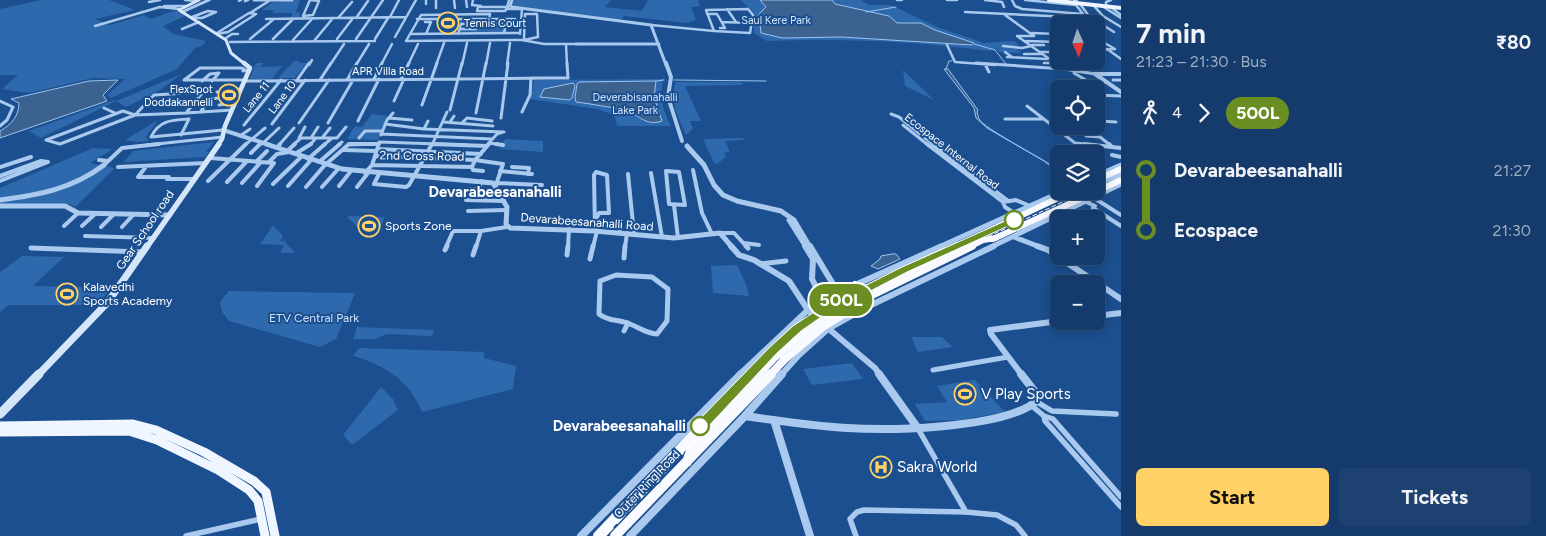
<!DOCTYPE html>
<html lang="en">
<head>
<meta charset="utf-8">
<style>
	body { margin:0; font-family:Figtree,sans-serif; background:#1d4271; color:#f1f3f6; height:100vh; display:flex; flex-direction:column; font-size:19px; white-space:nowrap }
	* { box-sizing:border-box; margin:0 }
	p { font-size:16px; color:#9dadc1 }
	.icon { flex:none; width:28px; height:28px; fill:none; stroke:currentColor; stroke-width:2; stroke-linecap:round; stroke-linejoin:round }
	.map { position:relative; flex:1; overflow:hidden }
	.drawer { display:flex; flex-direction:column; background:#143b6b; width:425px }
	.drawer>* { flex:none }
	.badge { padding:0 10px; border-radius:16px; font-size:18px; line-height:32px }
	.needle { width:32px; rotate:177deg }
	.buttons { position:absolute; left:1050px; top:15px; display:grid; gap:10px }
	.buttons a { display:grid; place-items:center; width:55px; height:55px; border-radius:8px; background:#143b6b; box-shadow:0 2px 12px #0003,0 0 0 1px #33557e; font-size:25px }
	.map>.badge { position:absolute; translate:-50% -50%; box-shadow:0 0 0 2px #fff }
	.legs { display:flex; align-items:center; gap:8px; height:55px; padding:0 15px; font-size:16px }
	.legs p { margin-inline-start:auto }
	.overview { display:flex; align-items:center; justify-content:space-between; height:85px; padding:0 15px }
	h1 { font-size:28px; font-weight:700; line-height:38px }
	.cta { display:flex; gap:10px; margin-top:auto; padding:10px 15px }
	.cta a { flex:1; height:58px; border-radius:8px; background:#ffd166; color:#111; font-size:20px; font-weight:700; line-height:58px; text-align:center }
	.cta a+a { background:#1d4271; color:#f1f3f6 }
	ul { padding:0 15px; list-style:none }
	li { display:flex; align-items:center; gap:18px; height:60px; font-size:19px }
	li i { display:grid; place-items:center; width:8px; height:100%; margin:0 6px; background:currentColor }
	li i::after { content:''; width:12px; height:12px; margin:-6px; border:4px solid; border-radius:50%; background:#143b6b }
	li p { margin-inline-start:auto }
	li:first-child i { background:linear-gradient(#0000 50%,currentColor 0) }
	li:last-child i { background:linear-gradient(currentColor 50%,#0000 0) }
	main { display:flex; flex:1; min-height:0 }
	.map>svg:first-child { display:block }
	.green { fill:#2e69ad }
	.water { fill:#3c6290; stroke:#9cc4f0 }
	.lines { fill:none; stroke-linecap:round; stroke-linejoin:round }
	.stream { stroke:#9cc4f0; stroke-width:1 }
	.minor-far4 { stroke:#a9c9ee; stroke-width:2.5 }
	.minor-far3 { stroke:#a9c9ee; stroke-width:3 }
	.minor-far2 { stroke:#a9c9ee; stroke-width:4 }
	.minor-far1 { stroke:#a9c9ee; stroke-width:5 }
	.minor { stroke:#a9c9ee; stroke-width:5.5 }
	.tertiary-far4 { stroke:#a9c9ee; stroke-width:3 }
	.tertiary-far3 { stroke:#a9c9ee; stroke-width:4 }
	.tertiary-far2 { stroke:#a9c9ee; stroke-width:5 }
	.tertiary-far1 { stroke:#a9c9ee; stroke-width:6 }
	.tertiary { stroke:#a9c9ee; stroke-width:8 }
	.secondary-far4 { stroke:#d6e6fa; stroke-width:3 }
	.secondary-far3 { stroke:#d6e6fa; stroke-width:4.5 }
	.secondary-far2 { stroke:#d6e6fa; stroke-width:5.5 }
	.secondary-far1 { stroke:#d6e6fa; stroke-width:7 }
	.secondary { stroke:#d6e6fa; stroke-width:9 }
	.primary-far1 { stroke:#f0f6ff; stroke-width:4 }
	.primary { stroke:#f0f6ff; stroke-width:9 }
	.trunk-far2 { stroke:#f8faff; stroke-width:6 }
	.trunk-far1 { stroke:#f8faff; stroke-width:8 }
	.trunk { stroke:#f8faff; stroke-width:10 }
	.rail-far1 { stroke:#fff; stroke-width:1; stroke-dasharray:5 2; stroke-linecap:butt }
	.rail { stroke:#fff; stroke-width:2; stroke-dasharray:12 5; stroke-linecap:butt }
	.trunk-bridge { stroke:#f8faff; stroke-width:8 }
	.line-1 { fill:#6b8e23; stroke:#fff }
	.stop-1-dot { fill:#fff; stroke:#6b8e23; stroke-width:2.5 }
	.labels { text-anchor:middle; stroke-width:4; stroke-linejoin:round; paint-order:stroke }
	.far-park-label { font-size:11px; fill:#cfe3fa; stroke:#1b4f8f }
	.far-poi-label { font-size:11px; fill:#fff; stroke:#1b4f8f; text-anchor:start }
	.far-street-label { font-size:11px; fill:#fff; stroke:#1b4f8f }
	.street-label { font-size:12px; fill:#fff; stroke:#1b4f8f }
	.poi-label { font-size:12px; fill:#fff; stroke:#1b4f8f; text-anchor:start }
	.park-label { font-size:12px; fill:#cfe3fa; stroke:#1b4f8f }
	.quarter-label { font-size:15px; font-weight:bold; fill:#fff; stroke:#1b4f8f }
	.near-poi-label { font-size:15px; fill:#fff; stroke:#1b4f8f; text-anchor:start }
	.near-stop-label { font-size:15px; font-weight:bold; fill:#fff; stroke:#1b4f8f; text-anchor:end }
</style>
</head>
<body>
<main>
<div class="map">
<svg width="1121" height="536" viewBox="0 0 1121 536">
	<rect width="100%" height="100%" fill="#1b4f8f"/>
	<path class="green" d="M41,0H109L135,10L95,19L110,25L144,15L151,19L176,10L185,16L163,26L173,34L206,41L203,45L195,48L177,69L111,98L107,95L125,79L93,78L29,93L2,89L18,75H0V9Z
		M300,0L296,12L300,13L299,18H291L292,13H272L274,10H262L273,2Z
		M514,0H611L605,7L642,11L648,0H698L700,6L691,7L696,20L687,23L624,16L621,20L512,6Z
		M741,0H861L869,5H891L937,27L984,43L1014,41L1019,45L1014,47L1022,53L1000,52L995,49L990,51C917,41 841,38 767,41L754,33V13Z
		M461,20H487V24H505L503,33H459L461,29H478L480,23H460Z
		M294,61H300L298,63H307L295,78H278Z
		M257,63H263L261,67L282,66L272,79L249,80L254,68L252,67L259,66H254Z
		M903,70L934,100L905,86Z
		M182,74L160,90L126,107L116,101L41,138L29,131L115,100L116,101Z
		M664,79C658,96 663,110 671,126H617L614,115L597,109L530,99L534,80H538Z
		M676,82H741L743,85L685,86L701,121H690L693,129L686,135C679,117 668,101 676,82Z
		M372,114L388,116L378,140L347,139L355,126L362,127Z
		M158,120L146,137L149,141L137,142L125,140Z
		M743,138L744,140L725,141L730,152L724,153L726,157L717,164L714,163L703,139Z
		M505,139L543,141V152L500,149Z
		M214,142L206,152H209L205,157L124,162L133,151Z
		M93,148L113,149L90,163L115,168L75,207L69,204H0V188Z
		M349,216L385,217L377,235H366L348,218Z
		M273,225L283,236L280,241H284L295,253H280L284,245L260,244Z
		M22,256L64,257L33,286L112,288L100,301H88L84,305H9L0,312V272Z
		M737,265L746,284L749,296L713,293L711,266Z
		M229,291L355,293L336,339L320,347L229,321L222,312L220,302Z
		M357,327L434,330L432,336L387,334L375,339H353Z
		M911,337H942L953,347L918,352Z
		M359,348L484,352V358L516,366L513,389L422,412C410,381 385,365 353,356Z
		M852,363L863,379L812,385L803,369Z
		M975,380L1005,412L960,420L925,421L915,404L947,402L937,386Z
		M381,387L393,399L398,410L352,445L343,435Z"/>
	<path class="water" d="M760,0H832L835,4L889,16L897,23H921L935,30L974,43L972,45L841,37L782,38L761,33L759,14L766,7Z
		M944,69H948L978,110L977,112C978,114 978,117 979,119C983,128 1045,160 1059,170V173L1044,161L987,128L976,118L974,108Z
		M118,80L103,95L107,101L0,138V131C11,125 19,116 19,103L11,99L89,81Z
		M656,81L654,97L662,121C645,127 637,113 625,110C609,107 592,104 576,102L575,98L577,84L579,82Z
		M573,83L575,86L572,98L570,100L540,97L544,89Z
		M892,254H896L900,259L878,269L871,266L880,259L881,256Z"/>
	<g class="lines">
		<path class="stream" d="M866,12L896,7
			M974,44L995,50L1006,64
			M946,69L949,61H952
			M674,80L766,81
			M656,81L664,80"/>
		<path class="minor-far4" d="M185,0L196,1
			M310,0L319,1L313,15L303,16Z
			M426,0V4
			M436,0V8
			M454,0L455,8
			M466,0L467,7
			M473,0L472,5L481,6
			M897,0H902
			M947,0H957
			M985,0L1002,2L1004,7
			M1012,0L1015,6L1022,9L1083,14L1076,5L1025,0
			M1074,0H1077
			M239,1L241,0
			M245,1L248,0
			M149,2L160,0
			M1080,4L1089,16L1114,32
			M1106,5V2L1111,0
			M164,6H185
			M1094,6L1103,16L1121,27
			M1102,6L1121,18
			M1109,6L1121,15
			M478,7H508L505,11H477Z
			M507,7L509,0
			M506,9H522L520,34
			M727,9L736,22
			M748,9L753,15L750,33L714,31L706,10Z
			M965,12L1093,18
			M250,13L269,1
			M707,14H717L725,28H720
			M1005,15L1034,36H1017L1058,65
			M192,17L208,11L216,12L202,18H193
			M390,17L399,0
			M338,18L352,2
			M356,18L368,1
			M1074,18L1082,24
			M266,19L406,17
			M417,19H489V24H506L504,33
			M425,22H431L426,34
			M722,22L751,23
			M651,25L714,31
			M95,26L160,7L179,9
			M182,29L199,22
			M460,29H476L478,24
			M217,33L249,13L256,14L228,32L217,34
			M1032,33L1057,34
			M410,34L520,33
			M458,34L461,24H478
			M395,37L416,0
			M226,38L232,34H238
			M524,38L525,14H537L538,37L524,40
			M1096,38L1115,49L1096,50
			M250,39L274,19
			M273,39L293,19
			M337,39L353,18
			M356,39L383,0
			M375,39L388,18
			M293,40L312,19
			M314,41L333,18
			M406,41L522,40L544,44H576
			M406,41L421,15L490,14L489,19H515L516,22L521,23
			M1026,41L1059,42
			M230,42L375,41
			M566,44L567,65
			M947,45L955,62L995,65
			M1032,45H1044
			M1003,46L1022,48L1031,46
			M1107,49L1121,59
			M1005,52L1012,57
			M1041,52H1055
			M1024,54H1042
			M1007,57L1047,59
			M1044,63H1054
			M309,65L312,60
			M330,65L344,44
			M356,65L369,44
			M381,65L392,44
			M408,65L418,44
			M436,65L444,43
			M462,65L467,43
			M486,65L490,43
			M507,65L510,43"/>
		<path class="minor-far3" d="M976,63L1064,69L1095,74
			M1056,63L1063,68
			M985,64L989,72
			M1074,73L1089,82H1106
			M549,78H568L567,63
			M374,79L382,63
			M401,79L409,63
			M245,80H184L200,68H241L244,69L243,71L249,70
			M297,80L309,63
			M320,80L331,63
			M347,80L357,63
			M1113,80H1121
			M202,81L210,74L219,73L212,81
			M245,81L549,78H532
			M203,92L186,113L135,115L154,95Z
			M217,92L240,90
			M1096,95L1121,96
			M0,101L13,107L7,120L0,126
			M394,101L404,79
			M145,104L194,102
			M219,105L234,103
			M422,105L437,63
			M1027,106L1075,143L1096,145
			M104,108L115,113
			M450,110L462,63
			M123,111L135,115L60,144L46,140Z
			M204,111H201L210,99L237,96
			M522,112L530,95L531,78
			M186,113L232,110
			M476,113L486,63
			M891,114L899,117L934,145
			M389,118L412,120
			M501,118L508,63
			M189,119C172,120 159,120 151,137L223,130
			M1005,119H1043
			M358,121L379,79
			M444,122L493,126
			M450,122L454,116
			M299,123L329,80
			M328,123L353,80
			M462,123L467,118L492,121
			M272,124L305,80
			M385,124L424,129L504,132
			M244,125L281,80
			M903,125L928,145
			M1103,126L1099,121L1116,122
			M305,127L299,138H337L346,127
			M424,129L428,121
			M381,134L492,139
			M181,135L189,119
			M381,135L387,120L393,113
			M240,136L250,129
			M1086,136L1100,137L1110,145
			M311,138L318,127
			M322,138L330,128
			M359,138L365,131H382
			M379,142L467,145
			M489,143L503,145
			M262,144L279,128
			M147,145L223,137
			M245,145L265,128
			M279,145L294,128
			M293,145L301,138
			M310,145L316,138
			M324,145L332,138
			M338,145L342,142
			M348,145L379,144
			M432,145L447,112
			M487,145L497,134L503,132"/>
		<path class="minor-far2" d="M433,144L487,146
			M489,144L475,160L503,164L496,185
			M496,144L503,145
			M927,144L1003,202
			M933,144L1007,200
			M1084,144L1121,148
			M1109,144L1111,146
			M277,148L280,144
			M377,149L481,154
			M344,150L376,151
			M287,151L295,144
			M251,153L260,144
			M295,154L311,144
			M1112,155L1121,157
			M375,156L475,160L472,167
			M210,158L274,163L257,186
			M308,159L325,144
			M99,160L108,161
			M256,162L267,151
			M269,162L277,154L289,152
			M319,162L340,144
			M104,165L122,148L159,144
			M372,165L472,167
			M0,167L31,157
			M118,167L206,163
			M472,167L473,170L483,171
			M512,167L529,168L528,174
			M145,168L138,177H169
			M693,170L702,213L712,234
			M500,171L532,174
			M666,171L679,172L685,205L669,204Z
			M365,173L372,165L378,147
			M651,173L662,237
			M379,174L374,184L406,187L409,185L432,144
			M628,174L634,234
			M0,176L41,161L48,162L0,181
			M167,179H193
			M208,181L246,144
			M227,182L247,161
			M242,183L261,162
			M497,183L542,185
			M273,184L301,157
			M288,186L311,160
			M339,186L351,171
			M306,187L324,166L349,144H379
			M322,187L339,168
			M357,187L368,173
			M471,189H478L482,181
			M1094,198L1121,215
			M466,200L504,201
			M1086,202L1095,206L1093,208L1121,226
			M674,205L678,238
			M468,211L506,210
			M1014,213L1005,207L1003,202L1016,200L1030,206
			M595,221L599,213H609L607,175L596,172L594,175L595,231
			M620,222V233
			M64,226L78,213
			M82,226L95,214
			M101,227L114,214
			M122,227L134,214
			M720,233H734L747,247
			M85,236L154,238
			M744,243L759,245
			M446,247L453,231H481L507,227
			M476,247L481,231
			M568,247L569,229
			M593,247L597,231
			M625,247L627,233"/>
		<path class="minor-far1" d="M746,246L748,248
			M31,248L143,252
			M445,250L447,246
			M473,255L476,246
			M567,255L568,246
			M624,258L625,246
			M590,259L593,246
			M760,264L786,261
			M616,275L652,277L668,289L667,321L657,334C646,333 640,328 630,324C619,319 609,322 599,314L600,281Z
			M624,331L628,323
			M933,370L1008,357"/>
		<path class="minor" d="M1037,402L1052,411L1116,414
			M1032,406L1044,416L1053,419L1121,497
			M1044,416L1045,421L1121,507
			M917,427L966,512
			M186,536L261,519
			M856,536L850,519L857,512L864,510L966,512L997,515L1016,525L1025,536"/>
		<path class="tertiary-far4" d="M254,0H292
			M512,0L510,6L512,7L651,25L666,65
			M182,12L209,0
			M576,44H659"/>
		<path class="tertiary-far3" d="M666,63L671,77L668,97L682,141
			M1095,74L1121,92
			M1095,74H1121
			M223,130L270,145"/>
		<path class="tertiary-far2" d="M266,144L342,169L493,183L507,207L506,224L510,228L594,231L674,238L720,233L732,247
			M687,146L704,165L714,185L723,195L737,201L781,211L794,220L810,247
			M1096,176L1121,165
			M1096,185L1121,174
			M0,200C39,195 72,189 104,165
			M1077,201V196L1084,191
			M0,206H65L78,213L170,215
			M789,220L806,247
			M1014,237L1040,247
			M939,247L1063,191
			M991,247L1121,184"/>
		<path class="tertiary-far1" d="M731,246L739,255L754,260L789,281L808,310L816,318
			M805,246L813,259L812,279L823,301
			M810,246L836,289L847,302
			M1037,246L1048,250L1121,299
			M1096,316L1121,313
			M823,324L875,368L880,375
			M739,375L808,310L844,290L942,246
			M781,375L799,355L828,329L869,306L994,246
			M1022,375L991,334L990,330L1059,321"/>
		<path class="tertiary" d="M879,374L917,427
			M745,416C779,421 813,426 847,428C892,431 989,428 1028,407C1032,405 1036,401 1039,397L1021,374
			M774,420L810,536
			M581,536L741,374
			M630,536L745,416L782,374"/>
		<path class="secondary-far4" d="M199,0L179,10L226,40L231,53L246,65"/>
		<path class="secondary-far3" d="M218,145L222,139L225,126L250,68L244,63"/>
		<path class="secondary-far2" d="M147,247L219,144"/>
		<path class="secondary-far1" d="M38,375L108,302L147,246"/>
		<path class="secondary" d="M0,414L39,374"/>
		<path class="primary-far1" d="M1049,0L1121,8"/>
		<path class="primary" d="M0,426L133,424L156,430L204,452L254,481L266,492L275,536
			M0,432L129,431L157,440L218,470L249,490L258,501L265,536"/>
		<path class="trunk-far2" d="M1096,180L1121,169
			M993,239L1121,180
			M955,247L1073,191
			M969,247L983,240L996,238"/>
		<path class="trunk-far1" d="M855,285L849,292L857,299
			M857,293L957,246
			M750,375L774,350
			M758,375L774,358L819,321L972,246
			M770,375L785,359"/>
		<path class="trunk" d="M687,462L694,443L759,374
			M598,536L751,374
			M615,536L771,374"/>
		<path class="rail-far1" d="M1096,189L1121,177
			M755,375L839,306L1086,191"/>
		<path class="rail" d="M605,536L757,374"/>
		<path class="trunk-bridge" d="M774,350L813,318L857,293
			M785,359L824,326L867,300"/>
	</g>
	<path class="line-1" d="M1014,217L1017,218V222L907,272L824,315L801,331L777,353L705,430L700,432L696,430L694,426L696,423L770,347L793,326L817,310L900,268Z"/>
	<defs>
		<g id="stadium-ring" transform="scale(1.125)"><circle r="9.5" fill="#1b4f8f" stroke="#ffd166" stroke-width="1.5"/><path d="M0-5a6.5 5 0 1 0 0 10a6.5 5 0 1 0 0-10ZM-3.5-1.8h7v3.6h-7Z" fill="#ffd166"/></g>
		<g id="hospital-ring" transform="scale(1.125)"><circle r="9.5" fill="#1b4f8f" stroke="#ffd166" stroke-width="1.5"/><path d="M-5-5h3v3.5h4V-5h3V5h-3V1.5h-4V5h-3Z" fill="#ffd166"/></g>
	</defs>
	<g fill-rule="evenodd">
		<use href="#stadium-ring" x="448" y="23"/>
		<use href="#stadium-ring" x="229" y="95"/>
		<use href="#stadium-ring" x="369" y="226"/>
		<use href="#stadium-ring" x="67" y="294"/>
		<use href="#stadium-ring" x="965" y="394"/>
		<use href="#hospital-ring" x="881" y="467"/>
	</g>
	<g class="stop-1-dot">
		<circle cx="1014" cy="220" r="9"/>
		<circle cx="700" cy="426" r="9"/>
	</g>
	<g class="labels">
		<g class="far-park-label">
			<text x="776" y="24">Saul Kere Park</text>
			<text x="635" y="101">Deverabisanahalli<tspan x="635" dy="13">Lake Park</tspan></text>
		</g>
		<g class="far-poi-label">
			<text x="464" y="27">Tennis Court</text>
			<text x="213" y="93" text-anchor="end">FlexSpot<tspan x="213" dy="13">Doddakannelli</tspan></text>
		</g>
		<g class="far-street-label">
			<text x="388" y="75">APR Villa Road</text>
			<text transform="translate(256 97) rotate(-51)" y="4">Lane 11</text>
			<text transform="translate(282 97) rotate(-53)" y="4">Lane 10</text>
			<text transform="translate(952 151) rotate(38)" y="4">Ecospace Internal Road</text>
		</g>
		<g class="street-label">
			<text transform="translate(422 156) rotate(1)" y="4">2nd Cross Road</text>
			<text transform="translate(587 222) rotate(4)" y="4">Devarabeesanahalli Road</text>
			<text transform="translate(145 230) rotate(-56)" y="4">Gear School road</text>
			<text transform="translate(647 484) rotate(-46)" y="4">Outer Ring Road</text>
		</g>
		<g class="poi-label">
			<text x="385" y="230">Sports Zone</text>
			<text x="83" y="291">Kalavedhi<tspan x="83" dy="14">Sports Academy</tspan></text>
		</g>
		<g class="park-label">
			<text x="314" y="322">ETV Central Park</text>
		</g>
		<g class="quarter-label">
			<text x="495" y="197">Devarabeesanahalli</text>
		</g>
		<g class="near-poi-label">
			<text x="981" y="399">V Play Sports</text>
			<text x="897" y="472">Sakra World</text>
		</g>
		<g class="near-stop-label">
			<text x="686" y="431">Devarabeesanahalli</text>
		</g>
	</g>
</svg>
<div class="buttons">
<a><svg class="needle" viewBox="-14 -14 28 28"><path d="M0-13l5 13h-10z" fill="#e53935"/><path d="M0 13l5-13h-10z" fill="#9dadc1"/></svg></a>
<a><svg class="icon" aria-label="locate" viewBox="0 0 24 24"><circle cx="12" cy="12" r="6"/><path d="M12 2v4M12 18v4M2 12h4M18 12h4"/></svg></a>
<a><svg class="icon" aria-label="layers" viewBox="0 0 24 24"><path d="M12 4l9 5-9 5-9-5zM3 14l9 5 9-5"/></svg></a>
<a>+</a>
<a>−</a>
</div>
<b class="badge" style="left:841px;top:300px;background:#6b8e23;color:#fff">500L</b>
</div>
<section class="drawer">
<div class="overview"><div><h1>7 min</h1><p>21:23 – 21:30 · Bus</p></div><b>₹80</b></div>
<div class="legs"><svg class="icon" aria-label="walk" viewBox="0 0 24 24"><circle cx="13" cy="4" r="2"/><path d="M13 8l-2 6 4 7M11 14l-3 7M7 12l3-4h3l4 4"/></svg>4<svg class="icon" aria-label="forward" viewBox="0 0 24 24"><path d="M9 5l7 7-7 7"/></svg><b class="badge" style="background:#6b8e23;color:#fff">500L</b></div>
<ul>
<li><i style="color:#6b8e23"></i><b>Devarabeesanahalli</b><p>21:27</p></li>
<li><i style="color:#6b8e23"></i><b>Ecospace</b><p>21:30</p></li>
</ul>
<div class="cta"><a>Start</a><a>Tickets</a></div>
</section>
</main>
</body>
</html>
